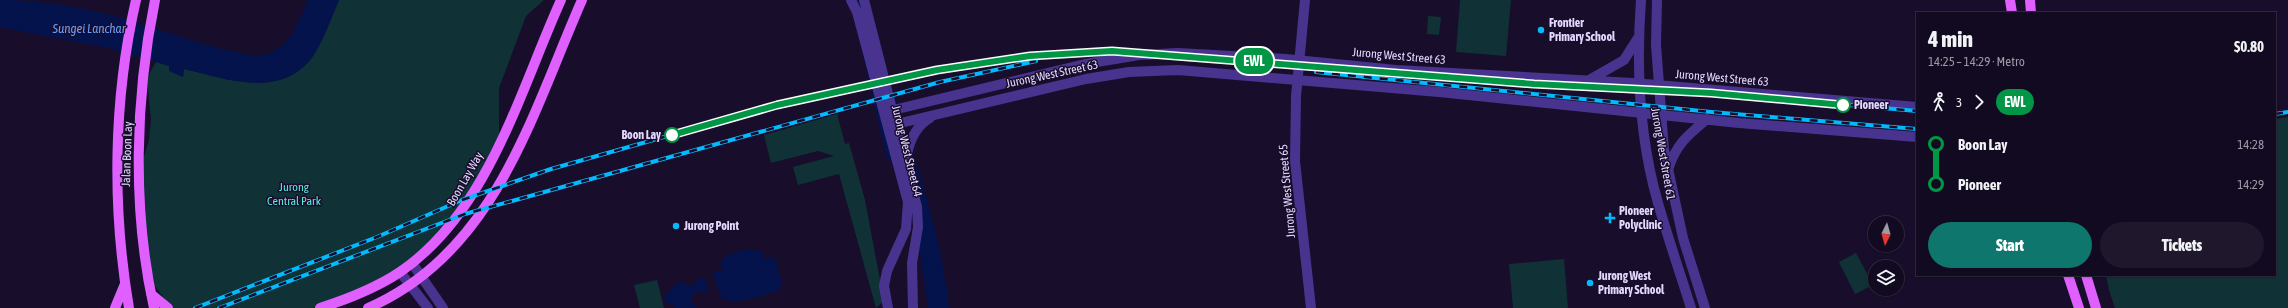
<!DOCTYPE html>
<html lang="en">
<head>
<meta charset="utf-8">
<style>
	body { margin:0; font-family:"Asap Condensed",sans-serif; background:#1f182d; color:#f1f3f6; height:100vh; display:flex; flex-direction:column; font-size:15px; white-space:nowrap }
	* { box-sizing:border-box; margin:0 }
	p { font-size:13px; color:#9c9aa5 }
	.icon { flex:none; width:22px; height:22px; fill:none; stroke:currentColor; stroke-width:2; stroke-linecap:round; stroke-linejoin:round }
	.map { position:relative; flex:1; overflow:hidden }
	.panel { position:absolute; left:1916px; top:12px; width:360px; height:264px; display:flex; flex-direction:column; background:#120a20; border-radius:0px; box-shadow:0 1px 3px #0004,0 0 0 1px #312b3e }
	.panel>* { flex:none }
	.badge { padding:0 8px; border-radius:13px; font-size:14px; line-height:26px }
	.needle { width:26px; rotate:185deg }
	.buttons { position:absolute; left:1868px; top:216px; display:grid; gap:8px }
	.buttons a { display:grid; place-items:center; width:36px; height:36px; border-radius:50%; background:#120a20; box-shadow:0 1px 3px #0004,0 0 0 1px #312b3e; font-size:20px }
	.map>.badge { position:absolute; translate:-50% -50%; box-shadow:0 0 0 2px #fff }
	.legs { display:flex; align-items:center; gap:6px; height:44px; padding:0 12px; font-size:13px }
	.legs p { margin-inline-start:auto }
	.headline { display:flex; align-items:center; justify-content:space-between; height:68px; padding:0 12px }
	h1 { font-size:22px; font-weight:800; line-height:30px }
	.action { display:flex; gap:8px; margin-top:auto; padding:8px 12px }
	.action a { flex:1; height:46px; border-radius:24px; background:#0f766e; color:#fff; font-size:16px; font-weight:800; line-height:46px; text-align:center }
	.action a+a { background:#1f182d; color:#f1f3f6 }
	ul { padding:0 12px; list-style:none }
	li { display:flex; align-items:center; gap:14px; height:40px; font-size:15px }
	li i { display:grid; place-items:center; width:6px; height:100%; margin:0 5px; background:currentColor }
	li i::after { content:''; width:10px; height:10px; margin:-5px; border:3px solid; border-radius:50%; background:#120a20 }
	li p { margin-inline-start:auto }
	li:first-child i { background:linear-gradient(#0000 50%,currentColor 0) }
	li:last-child i { background:linear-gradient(currentColor 50%,#0000 0) }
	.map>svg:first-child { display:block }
	.green { fill:#103136 }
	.water { fill:#05134d }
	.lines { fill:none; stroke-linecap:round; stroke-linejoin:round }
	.minor { stroke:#48348f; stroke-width:10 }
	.major { stroke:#df5fff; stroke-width:10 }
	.rail-casing { stroke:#04baff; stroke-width:4 }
	.rail { stroke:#180e2b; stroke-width:2.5; stroke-dasharray:8; stroke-linecap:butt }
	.line-1-casing { stroke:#fff; stroke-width:9 }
	.line-1 { stroke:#009645; stroke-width:6 }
	.poi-dot { fill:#04baff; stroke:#180e2b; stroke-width:1.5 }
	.stop-1-dot { fill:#fff; stroke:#009645; stroke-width:2 }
	.labels { text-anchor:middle; stroke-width:3; stroke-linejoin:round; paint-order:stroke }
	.poi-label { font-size:12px; font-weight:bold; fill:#e4d8ff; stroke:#180e2b; text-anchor:start }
	.street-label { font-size:12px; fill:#e4d8ff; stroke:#180e2b }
	.stop-label { font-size:12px; font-weight:bold; fill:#e4d8ff; stroke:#180e2b; text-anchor:start }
	.park-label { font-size:12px; fill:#57ece1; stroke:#180e2b }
	.water-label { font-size:13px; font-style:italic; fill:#669dff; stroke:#180e2b }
</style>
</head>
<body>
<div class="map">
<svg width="2288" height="308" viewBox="0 0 2288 308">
	<rect width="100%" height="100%" fill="#180e2b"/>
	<path class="green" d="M339,0H544L526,16L499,88V139L457,215L400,272L313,308H171L152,282L144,228L143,160L149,140L151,120L147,78L156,62L170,66L183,77L184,69C227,79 281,100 313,56C324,40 331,18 339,0Z
		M1460,0H1511L1506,56L1456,52Z
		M1428,16L1441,17L1439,35L1427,34Z
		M837,114L845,144L849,143L865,200L884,301L876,308L839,174L798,185L793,167L834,156L818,151L771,163L764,135Z
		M2288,117V308H2115L2109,290L2106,275H2275V119Z
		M1856,253L1873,285L1855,294L1839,262Z
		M1564,259L1568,308H1513L1509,264Z
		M657,280L664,308H640L634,285Z"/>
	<path class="water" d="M0,0C38,0 77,6 114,16C162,29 208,49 257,56C290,51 296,27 308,0H339C331,18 324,39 313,56C281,100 227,79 184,69L183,77L169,71V66L113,49L0,27Z
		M850,0H863C894,101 937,202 949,308H928L918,239L896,162L887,160Z
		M750,249L764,252L763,259L775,257L782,282L779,290C759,297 742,305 722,299L712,272L724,270L720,265C723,253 740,251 750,249Z
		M700,277L705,278L708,291L704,293L698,291L692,296L691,302L696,308H676L674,305L665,303V296L677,283L683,282L688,286H693Z"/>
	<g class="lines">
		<path class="minor" d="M851,0L857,12L908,202L906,229L887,271L884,286L888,308
			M864,0L917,207L918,227L912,263L913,308
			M1305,0L1296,96L1295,161L1311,308
			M1641,0C1636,68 1639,137 1658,203C1668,238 1680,273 1691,308
			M1657,0L1656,45L1664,150L1683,238L1705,308
			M1589,80L1624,60L1638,38
			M885,112L1085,64L1139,55L1178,53L1286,59L1396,70L1633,83L1917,107
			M888,126L1086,79L1129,72L1178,70L1439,92L1739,123L1917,137
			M907,155C910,139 916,126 930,118
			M1668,170C1676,144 1688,135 1707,119
			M412,263L443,308
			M400,272L428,308"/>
		<path class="major" d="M2010,0L2012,13
			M2030,0L2031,13
			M2068,275L2079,308
			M2086,275L2096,308
			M151,294L168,308
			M115,308L125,284
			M129,308C112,208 113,100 136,0
			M154,308C132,210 135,98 155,0
			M320,308C348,299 376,288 400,272C488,212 519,93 561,0
			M368,308C495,253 531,116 582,0"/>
		<g class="rail-casing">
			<path id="rail" d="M1316,72L1711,112L1917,129
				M2275,114L2288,112
				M195,308L377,237L462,200L551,169L777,105L937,70L1030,55L1112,51L1534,84L1711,93L1917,111
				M219,308L465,214L940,82L1036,61"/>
		</g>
		<use href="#rail" class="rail"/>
	</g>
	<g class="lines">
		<g class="line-1-casing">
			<path id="line-1" d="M672,135L777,105L937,70L1030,56L1112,51L1534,84L1711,93L1843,105"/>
		</g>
		<use href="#line-1" class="line-1"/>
	</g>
	<g class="poi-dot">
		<circle cx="1541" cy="30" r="4"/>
		<path d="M1608 212h4v4h4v4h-4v4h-4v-4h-4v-4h4z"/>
		<circle cx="676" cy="226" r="4"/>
		<circle cx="1590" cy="283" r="4"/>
	</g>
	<g class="stop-1-dot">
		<circle cx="1843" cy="105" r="7"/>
		<circle cx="672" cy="135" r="7"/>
	</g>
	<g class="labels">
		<g class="poi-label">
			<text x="1549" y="27">Frontier<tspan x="1549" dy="14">Primary School</tspan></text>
			<text x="1619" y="215">Pioneer<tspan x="1619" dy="14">Polyclinic</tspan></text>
			<text x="684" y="230">Jurong Point</text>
			<text x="1598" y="280">Jurong West<tspan x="1598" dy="14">Primary School</tspan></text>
		</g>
		<g class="street-label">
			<text transform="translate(1399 56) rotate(5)" y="4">Jurong West Street 63</text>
			<text transform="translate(1052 74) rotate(-12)" y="4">Jurong West Street 63</text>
			<text transform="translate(1722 78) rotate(5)" y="4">Jurong West Street 63</text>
			<text transform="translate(907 151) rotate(76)" y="4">Jurong West Street 64</text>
			<text transform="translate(127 154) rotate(-88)" y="4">Jalan Boon Lay</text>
			<text transform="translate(1663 154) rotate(80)" y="4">Jurong West Street 61</text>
			<text transform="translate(465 179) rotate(-60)" y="4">Boon Lay Way</text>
			<text transform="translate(1287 191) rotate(-95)" y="4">Jurong West Street 65</text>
		</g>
		<g class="stop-label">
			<text x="1854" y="109">Pioneer</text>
			<text x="661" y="139" text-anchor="end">Boon Lay</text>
		</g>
		<g class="park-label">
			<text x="294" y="191">Jurong<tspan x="294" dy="14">Central Park</tspan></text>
		</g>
		<g class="water-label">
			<text x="89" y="33">Sungei Lanchar</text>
		</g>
	</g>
</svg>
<div class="buttons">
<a><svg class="needle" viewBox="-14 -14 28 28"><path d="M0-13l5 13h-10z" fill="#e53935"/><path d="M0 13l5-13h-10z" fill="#9c9aa5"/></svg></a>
<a><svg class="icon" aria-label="layers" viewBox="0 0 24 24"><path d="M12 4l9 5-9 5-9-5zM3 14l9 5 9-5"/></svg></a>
</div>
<b class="badge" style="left:1254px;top:61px;background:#009645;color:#fff">EWL</b>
<section class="panel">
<div class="headline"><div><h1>4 min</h1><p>14:25 – 14:29 · Metro</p></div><b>$0.80</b></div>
<div class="legs"><svg class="icon" aria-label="walk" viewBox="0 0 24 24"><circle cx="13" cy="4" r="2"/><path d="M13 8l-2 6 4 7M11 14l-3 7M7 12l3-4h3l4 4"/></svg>3<svg class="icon" aria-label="forward" viewBox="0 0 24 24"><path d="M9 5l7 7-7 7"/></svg><b class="badge" style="background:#009645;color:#fff">EWL</b></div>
<ul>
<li><i style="color:#009645"></i><b>Boon Lay</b><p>14:28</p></li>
<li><i style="color:#009645"></i><b>Pioneer</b><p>14:29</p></li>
</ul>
<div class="action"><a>Start</a><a>Tickets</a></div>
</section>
</div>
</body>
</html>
